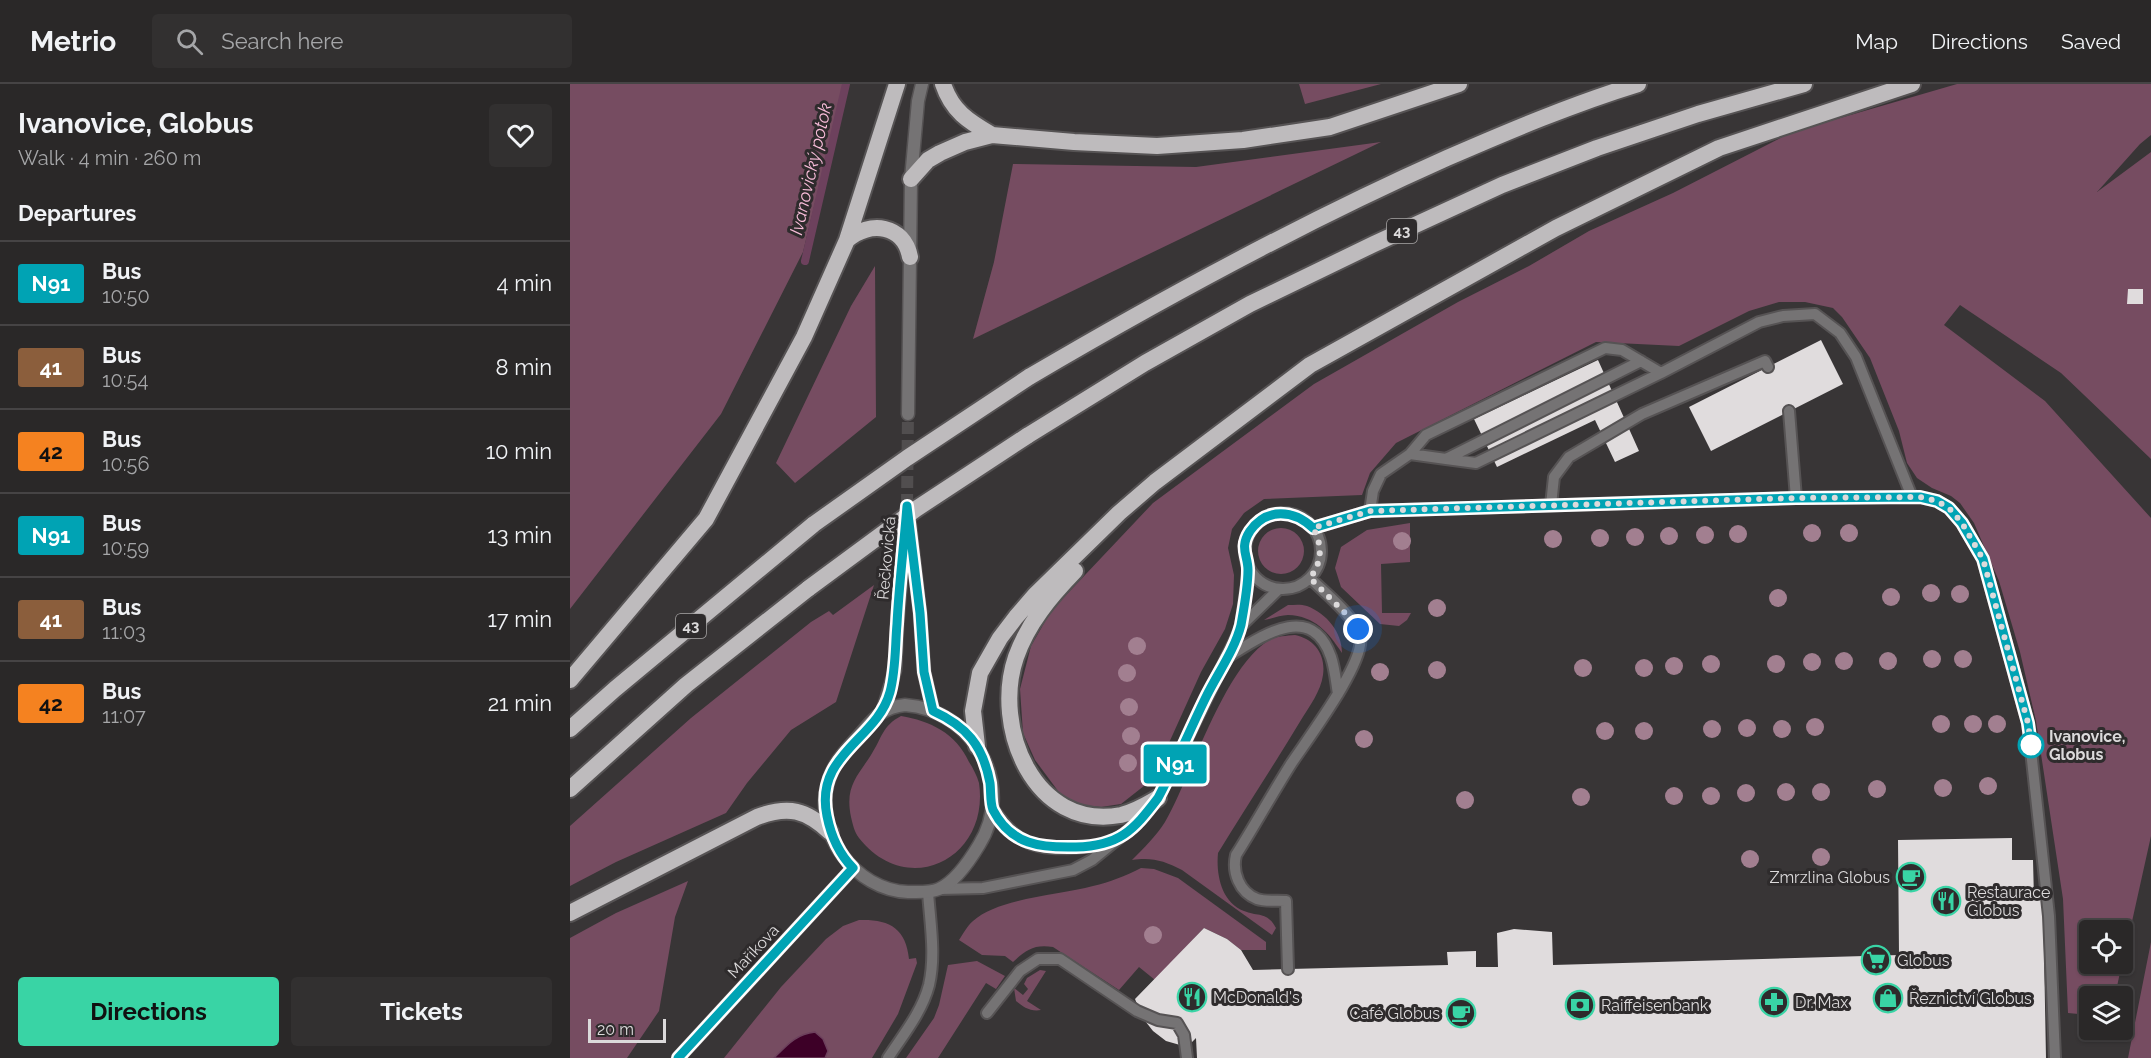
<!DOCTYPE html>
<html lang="en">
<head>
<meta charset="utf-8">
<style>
	body { margin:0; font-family:Raleway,sans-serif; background:#323030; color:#f1f3f6; height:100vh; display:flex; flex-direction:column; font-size:22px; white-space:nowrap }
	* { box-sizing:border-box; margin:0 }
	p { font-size:20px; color:#a5a6a8 }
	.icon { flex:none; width:33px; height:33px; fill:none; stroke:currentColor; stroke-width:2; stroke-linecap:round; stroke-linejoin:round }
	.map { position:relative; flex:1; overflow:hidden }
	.details { display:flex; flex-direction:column; background:#2a2828; width:570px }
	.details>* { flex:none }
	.badge { padding:0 12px; border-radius:4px; font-size:21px; line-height:39px }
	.tools { position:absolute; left:1509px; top:836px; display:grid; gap:12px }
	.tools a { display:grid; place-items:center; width:54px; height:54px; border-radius:6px; background:#2a2828; box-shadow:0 2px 4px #0004,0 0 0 2px #464445; font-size:30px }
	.scale { position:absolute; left:18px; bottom:15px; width:78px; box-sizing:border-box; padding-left:6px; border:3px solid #dcdadb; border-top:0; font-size:16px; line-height:21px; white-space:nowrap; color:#dcdadb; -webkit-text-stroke:4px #2e2b2c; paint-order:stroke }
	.you { position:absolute; width:30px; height:30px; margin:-15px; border:4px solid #fff; border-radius:50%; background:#1a73e8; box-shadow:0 0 0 9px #1a73e833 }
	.map>.badge { position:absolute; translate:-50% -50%; box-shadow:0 0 0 3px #fff }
	h2 { padding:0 18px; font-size:22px; line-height:54px }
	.round { display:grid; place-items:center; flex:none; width:63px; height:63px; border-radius:6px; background:#323030 }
	.head { display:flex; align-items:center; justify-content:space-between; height:102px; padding:0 18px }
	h1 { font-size:28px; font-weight:700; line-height:45px }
	.cta { display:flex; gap:12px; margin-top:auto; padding:12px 18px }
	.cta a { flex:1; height:69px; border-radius:6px; background:#39d4a5; color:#111; font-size:24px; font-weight:700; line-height:69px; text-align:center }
	.cta a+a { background:#323030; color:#f1f3f6 }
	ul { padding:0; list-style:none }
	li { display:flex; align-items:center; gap:18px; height:84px; padding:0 18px; border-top:2px solid #464445 }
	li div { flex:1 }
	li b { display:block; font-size:22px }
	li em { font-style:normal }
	li .badge { min-width:66px; font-weight:700; text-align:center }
	header { display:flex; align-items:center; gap:36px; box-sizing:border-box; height:84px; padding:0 30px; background:#2a2828; border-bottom:2px solid #464445 }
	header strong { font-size:28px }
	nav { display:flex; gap:33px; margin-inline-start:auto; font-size:21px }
	.search { width:420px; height:54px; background:#323030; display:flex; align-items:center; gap:15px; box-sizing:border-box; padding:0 21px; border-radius:6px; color:#a5a6a8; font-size:22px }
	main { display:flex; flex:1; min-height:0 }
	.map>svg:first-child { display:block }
	.green { fill:#764c61 }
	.water { fill:#3d0027; stroke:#6d415d; stroke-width:1.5 }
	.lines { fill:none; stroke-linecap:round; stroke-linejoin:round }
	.stream { stroke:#6d415d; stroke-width:8 }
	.building { fill:#e0dcdd }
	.tertiary-tunnel { stroke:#514e4f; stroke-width:12; stroke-dasharray:12 6; stroke-linecap:butt }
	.service-casing { stroke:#565354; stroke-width:14 }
	.tertiary-casing { stroke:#565354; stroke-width:15 }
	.trunk-casing { stroke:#565354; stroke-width:20 }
	.service { stroke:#757374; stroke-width:10 }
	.tertiary { stroke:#757374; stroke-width:12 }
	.trunk { stroke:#bebbbd; stroke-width:16 }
	.trunk-bridge-casing { stroke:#565354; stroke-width:20; stroke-linecap:butt }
	.trunk-bridge { stroke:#bebbbd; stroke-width:16 }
	.tree { fill:#a27f90 }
	.line-casing { stroke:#fff; stroke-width:14 }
	.line { stroke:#00a3b4; stroke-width:9 }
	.walk { stroke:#dcdadb; stroke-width:6; stroke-dasharray:0 10.8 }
	.stop-dot { fill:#fff; stroke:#00a3b4; stroke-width:3 }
	.labels { text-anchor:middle; stroke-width:6; stroke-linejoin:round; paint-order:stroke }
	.shield { fill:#2e2b2c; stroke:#a8a6a6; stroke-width:1.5 }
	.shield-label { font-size:15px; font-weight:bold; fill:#dcdadb }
	.street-label { font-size:16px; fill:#dcdadb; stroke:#2e2b2c }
	.stop-label { font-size:16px; font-weight:bold; fill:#dcdadb; stroke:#2e2b2c; text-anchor:start }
	.poi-label { font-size:16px; fill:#dcdadb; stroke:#2e2b2c; text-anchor:start }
	.water-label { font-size:18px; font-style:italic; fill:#f9bdda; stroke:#2e2b2c }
</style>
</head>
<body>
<header>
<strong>Metrio</strong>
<div class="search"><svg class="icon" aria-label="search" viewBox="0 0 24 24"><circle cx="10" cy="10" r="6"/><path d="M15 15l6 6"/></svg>Search here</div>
<nav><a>Map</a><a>Directions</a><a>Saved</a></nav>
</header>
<main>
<section class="details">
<div class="head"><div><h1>Ivanovice, Globus</h1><p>Walk · 4 min · 260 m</p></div><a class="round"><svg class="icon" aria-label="heart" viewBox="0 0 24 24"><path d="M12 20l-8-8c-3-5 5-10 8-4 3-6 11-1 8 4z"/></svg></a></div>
<h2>Departures</h2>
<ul>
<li><span class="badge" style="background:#00a3b4;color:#fff">N91</span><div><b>Bus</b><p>10:50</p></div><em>4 min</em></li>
<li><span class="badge" style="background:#8b5e3c;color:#fff">41</span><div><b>Bus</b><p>10:54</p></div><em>8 min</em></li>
<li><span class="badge" style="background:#f58220;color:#111">42</span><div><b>Bus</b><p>10:56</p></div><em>10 min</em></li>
<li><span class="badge" style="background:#00a3b4;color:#fff">N91</span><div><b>Bus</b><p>10:59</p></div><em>13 min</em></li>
<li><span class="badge" style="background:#8b5e3c;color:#fff">41</span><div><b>Bus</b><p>11:03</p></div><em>17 min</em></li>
<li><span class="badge" style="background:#f58220;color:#111">42</span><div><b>Bus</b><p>11:07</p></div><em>21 min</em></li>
</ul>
<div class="cta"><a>Directions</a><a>Tickets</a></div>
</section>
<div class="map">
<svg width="1581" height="974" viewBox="0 0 1581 974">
	<rect width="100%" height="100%" fill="#383536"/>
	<path class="green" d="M0,0H274L233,168L151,330L0,525Z
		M729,0H811L735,20Z
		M1387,0H1581V51L1570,60L1527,108L1581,68V375L1491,289L1390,221L1374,241L1475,317L1581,434V752L1553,878L1552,846H1520V879H1552L1545,912H1520L1519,931L1498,929L1493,815L1466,637L1450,568L1429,497L1404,439L1390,419L1381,412L1362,404L1347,394L1337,379L1329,347L1300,274L1272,233L1263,224L1235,218H1209L1179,227L1109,262L1026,258L826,359L800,389L792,411L694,415L674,429L662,445L658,464L664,491L663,520L655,545L631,588L589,681L579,698L551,720L531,723L513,721L491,711L465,676L453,649L450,605L461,562L481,527L583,419L744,300L888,218L959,182L1019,147L1103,109L1222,48Z
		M811,58L403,255L424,178L443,80L626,83Z
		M305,182L306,333L225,399L206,379L281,222Z
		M840,439V478L811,480L812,529H841L837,536L829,542L810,540L771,503L765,484L771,463L797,446Z
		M688 467a23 23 0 1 1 46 0a23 23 0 1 1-46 0Z
		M304,501L266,618L221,646L177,699L156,729L46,778L0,802V742L121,634L241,538L259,527L263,531Z
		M718,521C724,521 731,520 737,522C757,530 772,548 772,569C758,548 745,532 718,531C710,531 702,535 694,536Z
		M725,551C744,555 756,570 753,591C751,607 739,623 731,636C704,681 675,725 648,769C646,790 651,818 674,827C688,833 697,827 706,844L702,851L612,786C594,777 583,773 562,776C574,764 586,752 595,738C622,691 653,585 699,556C706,552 716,552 725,551Z
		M331,632C360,637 386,649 399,678C403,684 407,692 409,699C420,774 338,816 289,754C284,747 283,741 281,733C275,703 286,694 301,671C312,654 312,642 331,632Z
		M571,784L584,785L608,794L696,858V866H671L657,855L634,844L585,896L569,883L549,906L483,863C464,860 456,866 443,878L435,872L412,871L389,856C393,850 397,842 403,837C428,814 490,811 523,802C540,798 555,792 571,784Z
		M118,797L105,833L89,927L57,974H0V854L46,829Z
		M289,836C319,835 336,844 339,875L346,874L347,879L328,930L302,974H154L211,903L256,855L273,842Z
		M1581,858V974H1558Z
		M407,877L435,892L426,905L416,899L368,974H336L364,934L369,921L378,881Z
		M470,886L476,887L457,917L471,926C461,928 453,923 446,917L444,904L453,911L458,905L454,900L457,894Z"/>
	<path class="water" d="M245,948L253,955L258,967L255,974H204C217,961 226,950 245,948Z"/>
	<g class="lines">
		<path class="stream" d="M235,177L276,0"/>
	</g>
	<path class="building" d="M1558,205H1573V220H1557Z
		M1251,256L1273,300L1141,367L1119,323Z
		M1028,276L1069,367L1045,378L1025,336L927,383L904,335Z
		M1442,754V776H1463L1464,815H1473L1476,974H627L626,954L617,963L596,957L583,947L572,933L565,915L634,844L657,855L671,866L683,886L878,881L877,868L906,867V883H928L927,849L944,845L982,848L983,881L1329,871L1328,756Z"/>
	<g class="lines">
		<path class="tertiary-tunnel" d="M337,422L338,330"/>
		<g class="service-casing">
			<path id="service" d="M1219,327L1226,414
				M840,370L876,375L1071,277
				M876,375L906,379L1091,289
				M981,421L984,393L999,373L1072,330L1195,277L1198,283
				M800,427L803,407L811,390L840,370L856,351L1035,264L1052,266L1091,289L1189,238L1213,232L1245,230L1270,249L1286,273L1342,413
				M675 467a38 38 0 1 1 76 0a38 38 0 1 1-76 0Z
				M743,444L800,427L1226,414L1350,413L1367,417L1379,424L1392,439L1413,475L1458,639L1479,832L1485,974
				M671,542L709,505
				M656,574C689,554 741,515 761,573C765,585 766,598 768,610
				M422,724C432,737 440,749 455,757C475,769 519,764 542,758
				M369,805L413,804L503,786L522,776L565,741L588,714L666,554L671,542L679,485
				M718,885L716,817C707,816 695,818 687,815C669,808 662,788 666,771C685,741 702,710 721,680C736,657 796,578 790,553C785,532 755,509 740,494
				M417,929L450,887L468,875H490L567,927L588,936L607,939L614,951L617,974
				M318,974C333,951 352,928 359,901C366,871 360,838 358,808"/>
		</g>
		<g class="tertiary-casing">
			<path id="tertiary" d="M338,330L341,95L348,17L352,0
				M338,426L350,529L354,588L363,627
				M335,621C404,626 446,702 409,761C400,776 385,798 369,805C360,809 347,808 338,808C285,806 243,749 258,698C263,681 273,669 285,656C302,638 308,624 335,621Z
				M313,626L325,586L327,541L335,447
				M108,974L283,784"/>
		</g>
		<g class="trunk-casing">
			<path id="trunk" d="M373,0C382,27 398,37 422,51
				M341,95L358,76L370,69L395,58L422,51L504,58L587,62L673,56L760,43L889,0
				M277,156C300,136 334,141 340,173
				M459,293C595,213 733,138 877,74C939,47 1003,20 1068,0
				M457,352L575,279L680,220L804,160L932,101L1027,64L1128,30L1234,0
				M505,487C480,513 458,539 446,573C422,643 464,747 551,731C565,728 576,721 588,714
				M0,596L136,435L234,253L277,156L327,0
				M0,645L45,605L244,440
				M407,662L403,627L410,589L430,554L446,533L465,511L549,429L585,398L740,281L986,144L1149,64L1342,0
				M0,705L116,601L239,504
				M0,829L187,733C219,721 236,726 260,748"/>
		</g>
		<use href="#service" class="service"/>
		<use href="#tertiary" class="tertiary"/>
		<use href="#trunk" class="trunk"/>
		<g class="trunk-bridge-casing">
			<path id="trunk-bridge" d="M244,440L337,374L459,293
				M239,504L346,425L457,352"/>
		</g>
		<use href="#trunk-bridge" class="trunk-bridge"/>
	</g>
	<g class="tree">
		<circle cx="1242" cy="449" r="9"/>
		<circle cx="1279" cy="449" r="9"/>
		<circle cx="1168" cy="450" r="9"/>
		<circle cx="1135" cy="451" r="9"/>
		<circle cx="1099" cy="452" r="9"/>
		<circle cx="1065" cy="453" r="9"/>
		<circle cx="1030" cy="454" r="9"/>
		<circle cx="983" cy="455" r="9"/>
		<circle cx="832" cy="457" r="9"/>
		<circle cx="1361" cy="509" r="9"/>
		<circle cx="1390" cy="510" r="9"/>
		<circle cx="1321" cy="513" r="9"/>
		<circle cx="1208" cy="514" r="9"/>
		<circle cx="867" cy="524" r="9"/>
		<circle cx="567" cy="562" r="9"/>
		<circle cx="1362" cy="575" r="9"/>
		<circle cx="1393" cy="575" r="9"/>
		<circle cx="1274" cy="577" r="9"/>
		<circle cx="1318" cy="577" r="9"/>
		<circle cx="1242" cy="578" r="9"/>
		<circle cx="1141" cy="580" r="9"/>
		<circle cx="1206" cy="580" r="9"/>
		<circle cx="1104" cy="582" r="9"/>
		<circle cx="1013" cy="584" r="9"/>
		<circle cx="1074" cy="584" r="9"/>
		<circle cx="867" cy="586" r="9"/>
		<circle cx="810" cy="588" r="9"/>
		<circle cx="557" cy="589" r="9"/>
		<circle cx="559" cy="623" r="9"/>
		<circle cx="1371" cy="640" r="9"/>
		<circle cx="1403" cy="640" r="9"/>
		<circle cx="1427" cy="640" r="9"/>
		<circle cx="1245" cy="643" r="9"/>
		<circle cx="1177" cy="644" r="9"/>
		<circle cx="1142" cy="645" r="9"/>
		<circle cx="1212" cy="645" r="9"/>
		<circle cx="1035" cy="647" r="9"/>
		<circle cx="1074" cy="647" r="9"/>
		<circle cx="561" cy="652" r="9"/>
		<circle cx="794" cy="655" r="9"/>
		<circle cx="558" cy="679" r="9"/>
		<circle cx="1418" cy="702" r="9"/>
		<circle cx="1373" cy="704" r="9"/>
		<circle cx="1307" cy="705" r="9"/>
		<circle cx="1216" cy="708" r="9"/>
		<circle cx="1251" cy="708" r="9"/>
		<circle cx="1176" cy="709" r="9"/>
		<circle cx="1104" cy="712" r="9"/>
		<circle cx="1141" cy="712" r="9"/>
		<circle cx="1011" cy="713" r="9"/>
		<circle cx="895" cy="716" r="9"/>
		<circle cx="1251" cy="773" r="9"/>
		<circle cx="1180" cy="775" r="9"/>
		<circle cx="583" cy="851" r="9"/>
	</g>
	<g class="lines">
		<g class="line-casing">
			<path id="line" d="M108,974L283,784C268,769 261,752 257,732C244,670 307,656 320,608C326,585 325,563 327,540C329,500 334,461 337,422L350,529L354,588L363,627C396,642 413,661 420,699C421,707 420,719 423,726C441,761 471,764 506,763C549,762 563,747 588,714C606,680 620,645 637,611C648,589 665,565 671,541C674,524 678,503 678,486C678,471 669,464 680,447C697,423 724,426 743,444L800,427L1226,414L1350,413L1367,417L1379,424L1392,439L1413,475L1458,639L1461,661"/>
		</g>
		<use href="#line" class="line"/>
		<path class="walk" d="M788,545L774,528L740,494C752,478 753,462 743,444L800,427L1226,414L1350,413L1367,417L1379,424L1392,439L1413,475L1458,639L1461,661"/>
	</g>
	<defs>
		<g id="cafe-ring" transform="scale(1.5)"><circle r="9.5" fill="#2e2b2c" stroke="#39d4a5" stroke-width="1.5"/><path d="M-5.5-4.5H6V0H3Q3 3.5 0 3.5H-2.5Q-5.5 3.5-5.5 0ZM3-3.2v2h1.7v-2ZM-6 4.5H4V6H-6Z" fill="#39d4a5"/></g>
		<g id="restaurant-ring" transform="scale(1.5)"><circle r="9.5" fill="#2e2b2c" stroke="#39d4a5" stroke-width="1.5"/><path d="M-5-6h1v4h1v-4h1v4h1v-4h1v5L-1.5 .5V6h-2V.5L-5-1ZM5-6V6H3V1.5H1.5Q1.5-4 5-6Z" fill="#39d4a5"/></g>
		<g id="supermarket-ring" transform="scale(1.5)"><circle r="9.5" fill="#2e2b2c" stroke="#39d4a5" stroke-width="1.5"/><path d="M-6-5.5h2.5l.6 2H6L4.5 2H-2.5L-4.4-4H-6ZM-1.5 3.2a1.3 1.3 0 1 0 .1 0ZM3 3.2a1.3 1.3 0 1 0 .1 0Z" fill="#39d4a5"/></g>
		<g id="shop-ring" transform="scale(1.5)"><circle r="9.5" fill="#2e2b2c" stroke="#39d4a5" stroke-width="1.5"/><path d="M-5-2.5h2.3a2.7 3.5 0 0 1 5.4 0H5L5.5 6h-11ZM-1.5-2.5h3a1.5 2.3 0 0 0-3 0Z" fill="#39d4a5"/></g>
		<g id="pharmacy-ring" transform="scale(1.5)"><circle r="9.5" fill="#2e2b2c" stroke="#39d4a5" stroke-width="1.5"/><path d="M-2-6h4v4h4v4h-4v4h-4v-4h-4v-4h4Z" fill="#39d4a5"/></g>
		<g id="bank-ring" transform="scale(1.5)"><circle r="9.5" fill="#2e2b2c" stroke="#39d4a5" stroke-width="1.5"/><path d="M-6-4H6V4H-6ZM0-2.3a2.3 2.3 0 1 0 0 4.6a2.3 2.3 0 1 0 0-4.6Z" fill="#39d4a5"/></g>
	</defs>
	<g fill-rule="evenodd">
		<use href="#cafe-ring" x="1341" y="793"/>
		<use href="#restaurant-ring" x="1376" y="817"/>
		<use href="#supermarket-ring" x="1306" y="876"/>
		<use href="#restaurant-ring" x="622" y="913"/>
		<use href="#shop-ring" x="1318" y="914"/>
		<use href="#pharmacy-ring" x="1204" y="918"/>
		<use href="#bank-ring" x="1010" y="921"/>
		<use href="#cafe-ring" x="891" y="929"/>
	</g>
	<circle class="stop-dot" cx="1461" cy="661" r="12"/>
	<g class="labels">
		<g class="shield">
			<rect x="817" y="135" width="30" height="24" rx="4.5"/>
			<rect x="106" y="530" width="30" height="24" rx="4.5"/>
		</g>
		<g class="shield-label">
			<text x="832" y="152">43</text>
			<text x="121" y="547">43</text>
		</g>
		<g class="street-label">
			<text transform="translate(316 474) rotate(-85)" y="6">Řečkovická</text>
			<text transform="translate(183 867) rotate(-47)" y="6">Maříkova</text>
		</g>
		<g class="stop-label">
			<text x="1479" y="658">Ivanovice,<tspan x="1479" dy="18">Globus</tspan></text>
		</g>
		<g class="poi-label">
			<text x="1320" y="799" text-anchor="end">Zmrzlina Globus</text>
			<text x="1397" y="814">Restaurace<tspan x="1397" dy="18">Globus</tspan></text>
			<text x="1327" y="882">Globus</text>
			<text x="643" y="919">McDonald's</text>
			<text x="1339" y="920">Řeznictví Globus</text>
			<text x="1225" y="924">Dr. Max</text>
			<text x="1031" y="927">Raiffeisenbank</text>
			<text x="870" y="935" text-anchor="end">Café Globus</text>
		</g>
		<g class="water-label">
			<text transform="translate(241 85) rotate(-77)" y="6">Ivanovický potok</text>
		</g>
	</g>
</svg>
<div class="tools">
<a><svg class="icon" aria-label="locate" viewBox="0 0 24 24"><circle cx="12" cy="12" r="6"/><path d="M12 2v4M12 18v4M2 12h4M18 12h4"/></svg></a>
<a><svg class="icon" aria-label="layers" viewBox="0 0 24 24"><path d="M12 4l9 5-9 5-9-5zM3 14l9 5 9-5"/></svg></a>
</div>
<div class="scale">20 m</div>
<div class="you" style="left:788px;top:545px"></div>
<b class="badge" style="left:605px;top:680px;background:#00a3b4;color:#fff">N91</b>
</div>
</main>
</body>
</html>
